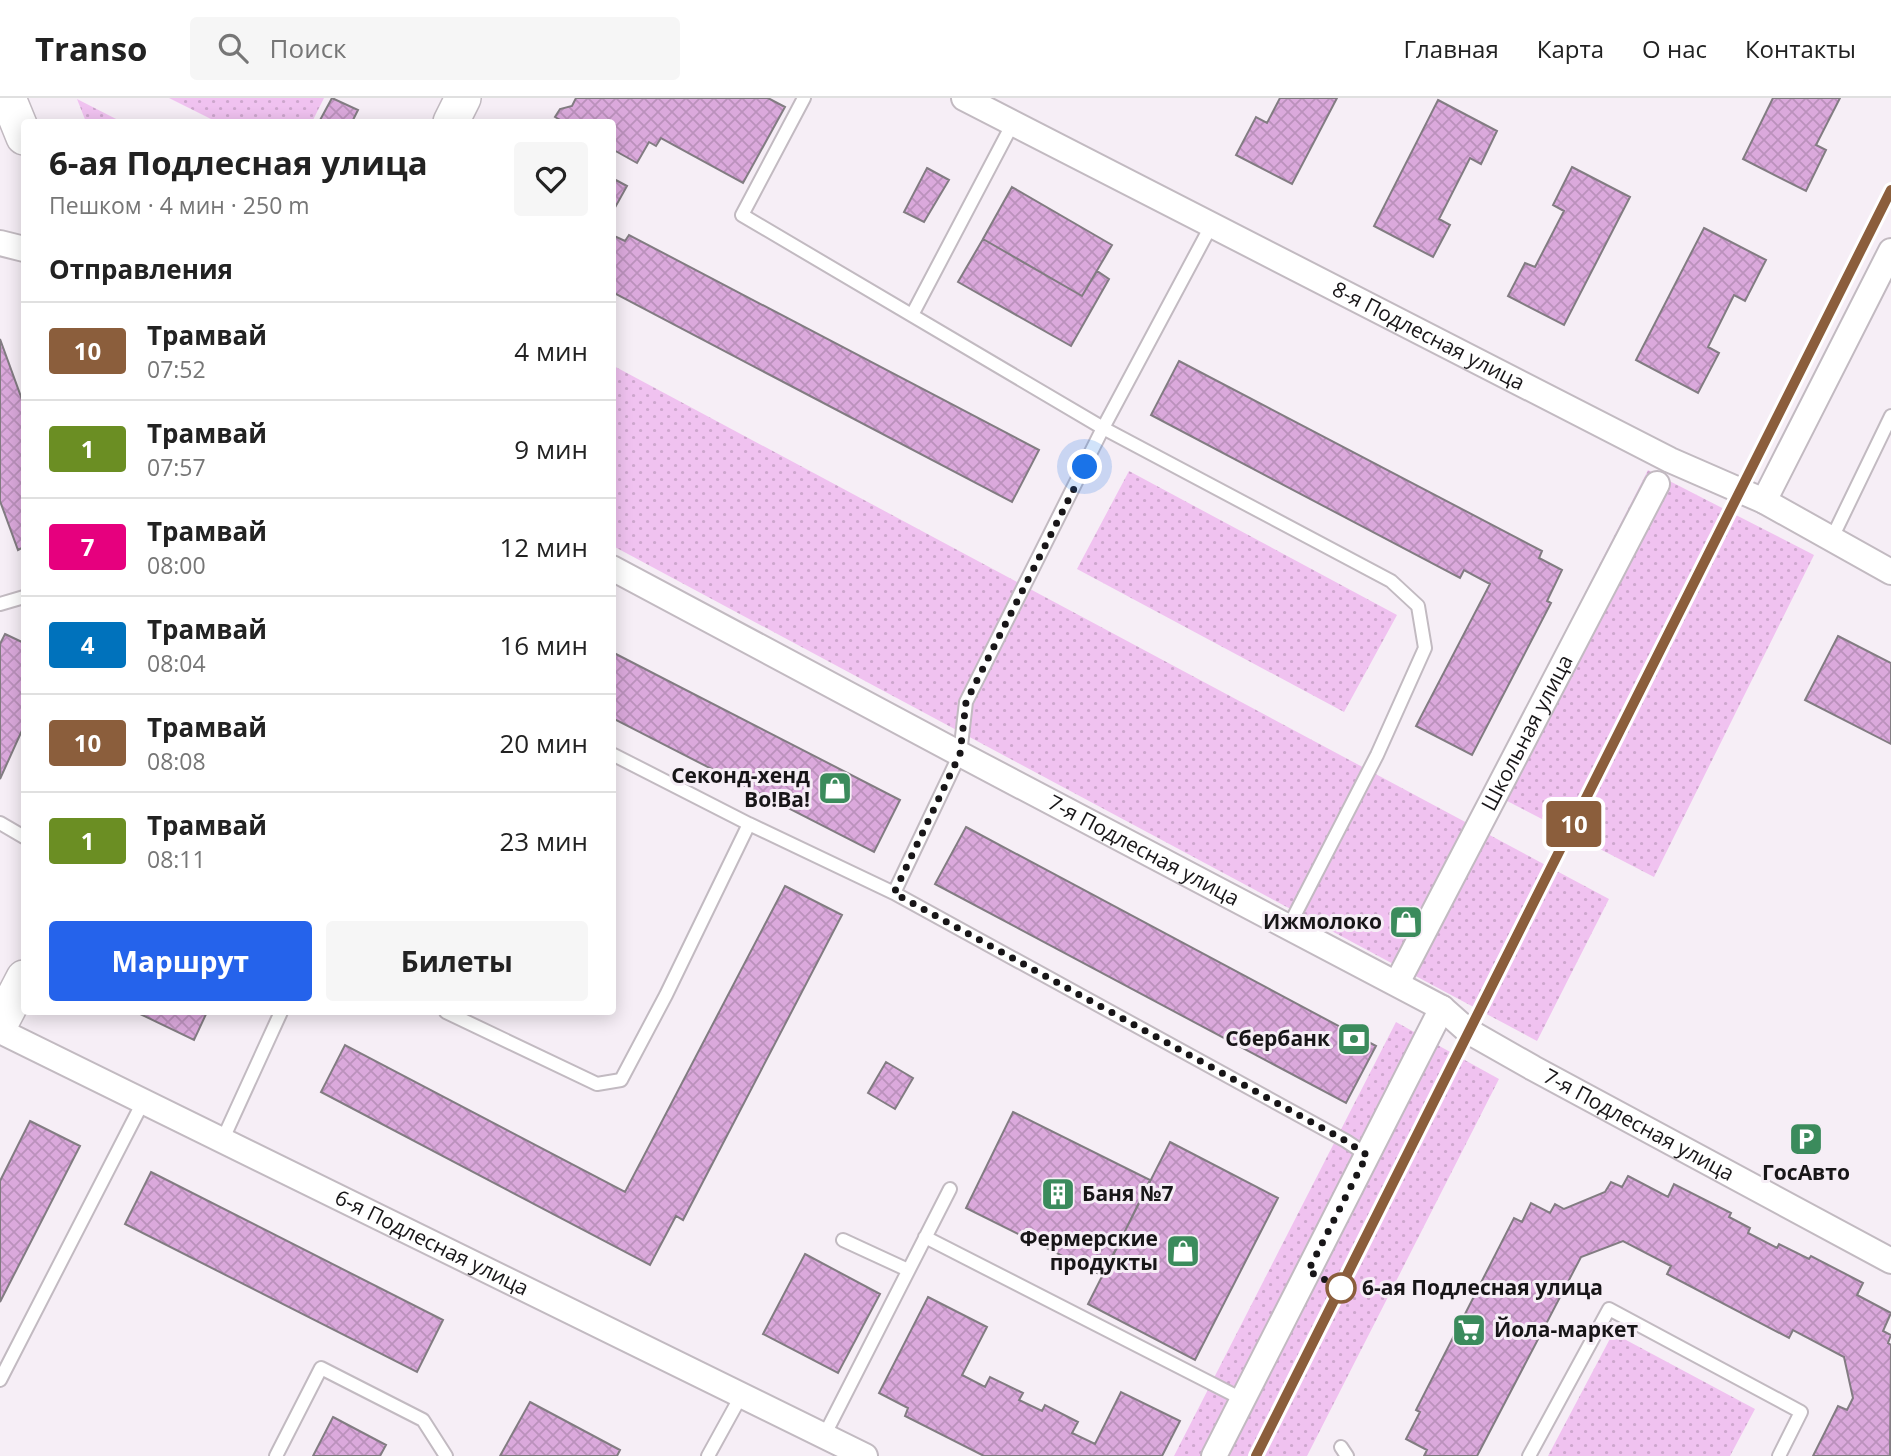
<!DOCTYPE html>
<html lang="ru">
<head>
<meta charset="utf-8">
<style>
	body { margin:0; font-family:"Open Sans",sans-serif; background:#f6f6f6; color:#222; height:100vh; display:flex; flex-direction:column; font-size:26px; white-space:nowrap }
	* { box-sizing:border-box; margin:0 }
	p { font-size:23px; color:#767676 }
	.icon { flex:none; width:38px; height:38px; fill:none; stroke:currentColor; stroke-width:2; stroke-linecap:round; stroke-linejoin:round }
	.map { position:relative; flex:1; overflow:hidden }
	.sheet { position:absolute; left:21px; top:21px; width:595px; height:896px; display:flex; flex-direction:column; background:#fff; border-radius:7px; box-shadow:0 4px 18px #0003 }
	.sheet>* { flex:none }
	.badge { padding:0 14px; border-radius:5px; font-size:24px; line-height:46px }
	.you { position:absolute; width:35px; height:35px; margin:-18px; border:5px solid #fff; border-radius:50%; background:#1a73e8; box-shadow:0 0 0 10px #1a73e833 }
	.map>.badge { position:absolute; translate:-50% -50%; box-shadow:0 0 0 4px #fff }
	h2 { padding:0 28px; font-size:26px; line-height:63px }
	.round { display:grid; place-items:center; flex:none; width:74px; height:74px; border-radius:7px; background:#f6f6f6 }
	.head { display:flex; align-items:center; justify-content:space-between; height:119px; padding:0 28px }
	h1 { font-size:33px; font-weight:700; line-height:52px }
	.action { display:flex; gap:14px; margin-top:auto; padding:14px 28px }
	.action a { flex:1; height:80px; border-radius:7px; background:#2563eb; color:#fff; font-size:28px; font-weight:700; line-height:80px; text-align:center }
	.action a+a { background:#f6f6f6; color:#222 }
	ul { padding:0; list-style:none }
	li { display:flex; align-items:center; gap:21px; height:98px; padding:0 28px; border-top:2px solid #e0e0e0 }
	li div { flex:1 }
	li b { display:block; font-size:26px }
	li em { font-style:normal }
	li .badge { min-width:77px; font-weight:700; text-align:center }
	header { display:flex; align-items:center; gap:42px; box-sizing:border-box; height:98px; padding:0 35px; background:#fff; border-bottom:2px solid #e0e0e0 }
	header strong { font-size:33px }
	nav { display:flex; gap:38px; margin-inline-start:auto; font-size:24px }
	.search { width:490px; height:63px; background:#f6f6f6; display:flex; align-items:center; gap:18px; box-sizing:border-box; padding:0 24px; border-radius:7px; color:#767676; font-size:26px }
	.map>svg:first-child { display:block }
	.green { fill:url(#green-dots) }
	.building { fill:url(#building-cross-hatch); stroke:#827c82; stroke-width:2 }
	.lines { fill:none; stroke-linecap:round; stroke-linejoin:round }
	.lane-casing { stroke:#c2bac1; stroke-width:16 }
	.street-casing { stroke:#c2bac1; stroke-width:28 }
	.secondary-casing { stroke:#c2bac1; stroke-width:38 }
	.lane { stroke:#fff; stroke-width:12 }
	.street { stroke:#fff; stroke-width:24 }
	.secondary { stroke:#fff; stroke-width:35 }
	.tram { stroke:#716d71; stroke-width:2 }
	.line-casing { stroke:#fff; stroke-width:16 }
	.line { stroke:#8b5e3c; stroke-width:10 }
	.walk { stroke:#181618; stroke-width:7; stroke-dasharray:0 12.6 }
	.stop-dot { fill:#fff; stroke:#8b5e3c; stroke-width:3.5 }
	.labels { text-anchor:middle; stroke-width:6; stroke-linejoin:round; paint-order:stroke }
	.street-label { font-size:21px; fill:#181618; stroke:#f6eef6 }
	.poi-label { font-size:21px; font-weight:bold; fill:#181618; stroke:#f6eef6; text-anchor:end }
	.stop-label { font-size:21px; font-weight:bold; fill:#181618; stroke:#f6eef6; text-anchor:start }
</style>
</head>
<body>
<header>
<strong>Transo</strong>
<div class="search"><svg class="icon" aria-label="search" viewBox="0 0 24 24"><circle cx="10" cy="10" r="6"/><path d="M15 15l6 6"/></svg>Поиск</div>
<nav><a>Главная</a><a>Карта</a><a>О нас</a><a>Контакты</a></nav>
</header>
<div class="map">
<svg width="1891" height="1358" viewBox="0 0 1891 1358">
	<defs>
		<pattern id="green-dots" width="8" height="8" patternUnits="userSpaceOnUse" patternTransform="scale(1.75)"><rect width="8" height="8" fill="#f0c2f0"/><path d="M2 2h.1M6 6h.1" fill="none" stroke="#cda6cd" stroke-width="1.8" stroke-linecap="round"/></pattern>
		<pattern id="building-cross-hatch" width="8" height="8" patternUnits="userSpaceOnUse" patternTransform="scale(1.75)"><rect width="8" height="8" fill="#dba9dc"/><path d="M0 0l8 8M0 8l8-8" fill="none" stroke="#bb91bc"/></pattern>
	</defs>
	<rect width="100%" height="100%" fill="#f6eef6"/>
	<path class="green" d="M169,0H324L312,24H217Z
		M77,1L122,24H86Z
		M612,267L1609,801L1537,943L613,448Z
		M1648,372L1814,457L1654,779L1484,691Z
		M1129,373L1397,517L1344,614L1077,471Z
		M1396,924L1499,981L1307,1358H1174Z
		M1613,1235L1755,1311L1730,1358H1548Z"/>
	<path class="building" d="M332,0L358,12L352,24H319Z
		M576,0H768L785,9L743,85L661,40L656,48L649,44L637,65L612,51V24H564L555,19L560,11L572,8Z
		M1280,0H1337L1292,86L1236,57L1256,19L1267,25Z
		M1773,0H1840L1816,47L1826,52L1806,93L1743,61Z
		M1438,2L1497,33L1481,66L1470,60L1439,121L1450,127L1433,159L1374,128Z
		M1572,69L1630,99L1564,227L1508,198L1525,165L1535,169L1564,113L1553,107Z
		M927,70L949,82L924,124L904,114Z
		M612,80L627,88L612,115Z
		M1012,89L1112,147L1082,198L983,141Z
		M1704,130L1766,162L1745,203L1734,197L1708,249L1719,255L1698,295L1636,262Z
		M612,137L625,143L629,137L1039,352L1012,404L612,194Z
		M983,141L1082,198L1097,173L1109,181L1071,248L958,184Z
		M0,241L24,307V449L18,452L0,403Z
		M1179,263L1542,453L1539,460L1562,472L1547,503L1551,505L1472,657L1416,628L1490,486L1464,472L1460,480L1151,317Z
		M5,536L24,545V628L0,681V546Z
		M1838,538L1891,565V646L1805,602Z
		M612,554L900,702L874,754L612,620Z
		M966,729L1376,948L1346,1005L935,786Z
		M785,788L842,817L683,1122L676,1118L650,1167L321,994L345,947L625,1094Z
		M136,914H207L194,942Z
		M886,964L913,980L895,1011L868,995Z
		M1013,1014L1150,1082L1103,1178L966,1110Z
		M30,1023L80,1048L0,1204V1083Z
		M1170,1044L1278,1100L1195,1262L1088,1206Z
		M151,1074L443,1222L417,1274L125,1126Z
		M1628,1078L1668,1099L1674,1086L1731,1115L1729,1119L1750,1130L1748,1135L1777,1150L1779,1146L1809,1161L1811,1158L1863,1185L1857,1197L1891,1215L1883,1233L1891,1237L1888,1245L1891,1247L1890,1358H1813L1838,1308L1847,1312L1853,1300L1844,1259L1793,1232L1789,1240L1667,1176L1671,1168L1623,1143L1581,1159L1477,1358H1424L1427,1352L1406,1341L1420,1314L1416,1312L1514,1120L1522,1124L1531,1105L1550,1115L1555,1106L1564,1111L1605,1094L1611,1084L1622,1089Z
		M805,1156L880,1196L838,1275L763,1236Z
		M928,1199L987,1229L962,1277L985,1289L990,1279L1023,1295L1019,1302L1042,1313L1045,1307L1078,1324L1072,1335L1095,1346L1121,1294L1180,1323L1162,1358H984L905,1318L908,1310L879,1295Z
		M530,1304L620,1352L617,1358H500Z
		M333,1319L386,1347L380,1358H313Z"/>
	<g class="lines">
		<g class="lane-casing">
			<path id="lane" d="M804,0L742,117L1103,330L1391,483L1418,508L1425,550L1377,657L1289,828
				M912,217L1013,25
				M1831,442L1891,318
				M0,506L24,499
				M612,656L749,726
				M0,725L24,739
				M894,795L960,656L966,604L1103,330L1211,128
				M446,914L597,986L621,982L666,897L749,726L894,795L1346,1043L1367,1057
				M222,1043L281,914
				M925,1139L1242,1301
				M843,1142L908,1172
				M0,1282L143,1004
				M824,1338L950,1091
				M1341,1349L1347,1358
				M276,1358L321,1270L423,1322L446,1358
				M708,1358L741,1298
				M1529,1358L1609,1211L1801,1314L1779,1358"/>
		</g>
		<g class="street-casing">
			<g id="street">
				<path id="s1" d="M964,0L1670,362L1764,403L1891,474"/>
				<path d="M0,145L24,151"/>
				<path d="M1764,403L1891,153"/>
				<path id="s2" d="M612,470L960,656L1442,910L1468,933L1533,970L1891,1163"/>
				<path id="s3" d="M1397,885L1657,386"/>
				<path id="s4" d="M0,933L865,1358"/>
				<path d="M1214,1358L1442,910"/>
			</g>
		</g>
		<g class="secondary-casing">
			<path id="secondary" d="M8,0L24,39
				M451,24L463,0
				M0,926L24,880"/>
		</g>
		<use href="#lane" class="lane"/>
		<use href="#street" class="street"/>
		<use href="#secondary" class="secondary"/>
		<path class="tram" d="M1256,1358L1891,92"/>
	</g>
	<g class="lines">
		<g class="line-casing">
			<path id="line" d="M1256,1358L1891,92"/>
		</g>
		<use href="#line" class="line"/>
		<path class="walk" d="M1085,369L966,604L960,656L894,795L1346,1043L1367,1057L1308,1173L1341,1190"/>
	</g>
	<defs>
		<g id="shop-square" transform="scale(1.75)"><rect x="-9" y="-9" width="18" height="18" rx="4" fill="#3b8b5c" stroke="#f6eef6"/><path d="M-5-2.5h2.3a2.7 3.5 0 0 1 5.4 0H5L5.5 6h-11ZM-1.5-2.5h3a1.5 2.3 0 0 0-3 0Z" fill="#fff"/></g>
		<g id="bank-square" transform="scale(1.75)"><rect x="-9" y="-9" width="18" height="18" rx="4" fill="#3b8b5c" stroke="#f6eef6"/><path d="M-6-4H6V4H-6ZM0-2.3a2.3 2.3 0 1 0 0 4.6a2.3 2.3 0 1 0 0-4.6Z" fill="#fff"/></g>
		<g id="parking-square" transform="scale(1.75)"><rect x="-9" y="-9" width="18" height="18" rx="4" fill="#3b8b5c" stroke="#f6eef6"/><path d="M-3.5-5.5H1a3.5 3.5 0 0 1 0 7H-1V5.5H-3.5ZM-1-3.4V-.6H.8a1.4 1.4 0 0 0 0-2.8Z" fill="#fff"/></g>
		<g id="building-square" transform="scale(1.75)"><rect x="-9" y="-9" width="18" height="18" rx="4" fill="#3b8b5c" stroke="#f6eef6"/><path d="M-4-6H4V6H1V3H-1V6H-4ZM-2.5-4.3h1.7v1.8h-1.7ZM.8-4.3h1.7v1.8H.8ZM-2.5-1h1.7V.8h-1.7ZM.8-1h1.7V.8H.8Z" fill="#fff"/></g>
		<g id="supermarket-square" transform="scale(1.75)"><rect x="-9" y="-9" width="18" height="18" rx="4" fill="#3b8b5c" stroke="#f6eef6"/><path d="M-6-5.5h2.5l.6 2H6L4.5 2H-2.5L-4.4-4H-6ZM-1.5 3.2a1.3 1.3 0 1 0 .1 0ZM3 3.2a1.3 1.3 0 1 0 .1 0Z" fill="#fff"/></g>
	</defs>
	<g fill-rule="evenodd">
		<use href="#shop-square" x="835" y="690"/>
		<use href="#shop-square" x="1406" y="824"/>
		<use href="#bank-square" x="1354" y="941"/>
		<use href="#parking-square" x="1806" y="1041"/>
		<use href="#building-square" x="1058" y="1096"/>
		<use href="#shop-square" x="1183" y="1153"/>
		<use href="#supermarket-square" x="1469" y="1232"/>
	</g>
	<circle class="stop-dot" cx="1341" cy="1190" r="14"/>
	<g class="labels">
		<g class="street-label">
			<text dy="7" stroke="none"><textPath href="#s1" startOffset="522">8-я Подлесная улица</textPath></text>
			<text dy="7" stroke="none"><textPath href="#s3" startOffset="282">Школьная улица</textPath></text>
			<text dy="7" stroke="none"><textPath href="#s2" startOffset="602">7-я Подлесная улица</textPath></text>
			<text dy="7" stroke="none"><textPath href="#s2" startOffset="1169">7-я Подлесная улица</textPath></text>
			<text dy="7" stroke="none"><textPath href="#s4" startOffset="481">6-я Подлесная улица</textPath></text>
		</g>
		<g class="poi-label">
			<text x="810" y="685">Секонд-хенд<tspan x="810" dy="24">Во!Ва!</tspan></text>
			<text x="1382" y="831">Ижмолоко</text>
			<text x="1330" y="948">Сбербанк</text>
			<text x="1806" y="1082" text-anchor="middle">ГосАвто</text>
			<text x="1082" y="1103" text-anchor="start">Баня №7</text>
			<text x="1158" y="1148">Фермерские<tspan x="1158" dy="24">продукты</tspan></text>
			<text x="1494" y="1239" text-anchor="start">Йола-маркет</text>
		</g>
		<g class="stop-label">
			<text x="1362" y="1197">6-ая Подлесная улица</text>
		</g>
	</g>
</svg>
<div class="you" style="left:1085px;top:369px"></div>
<b class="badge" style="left:1574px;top:726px;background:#8b5e3c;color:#fff">10</b>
<section class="sheet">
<div class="head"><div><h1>6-ая Подлесная улица</h1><p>Пешком · 4 мин · 250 m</p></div><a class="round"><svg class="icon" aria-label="heart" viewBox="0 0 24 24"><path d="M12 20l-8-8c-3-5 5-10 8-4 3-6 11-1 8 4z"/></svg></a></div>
<h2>Отправления</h2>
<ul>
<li><span class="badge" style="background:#8b5e3c;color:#fff">10</span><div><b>Трамвай</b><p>07:52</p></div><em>4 мин</em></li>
<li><span class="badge" style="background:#6b8e23;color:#fff">1</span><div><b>Трамвай</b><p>07:57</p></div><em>9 мин</em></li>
<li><span class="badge" style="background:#e6007e;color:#fff">7</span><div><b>Трамвай</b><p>08:00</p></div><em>12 мин</em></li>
<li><span class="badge" style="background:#0072bc;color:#fff">4</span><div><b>Трамвай</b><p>08:04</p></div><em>16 мин</em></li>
<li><span class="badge" style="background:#8b5e3c;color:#fff">10</span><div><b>Трамвай</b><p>08:08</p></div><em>20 мин</em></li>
<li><span class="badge" style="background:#6b8e23;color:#fff">1</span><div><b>Трамвай</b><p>08:11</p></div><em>23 мин</em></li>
</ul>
<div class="action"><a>Маршрут</a><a>Билеты</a></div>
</section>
</div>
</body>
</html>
